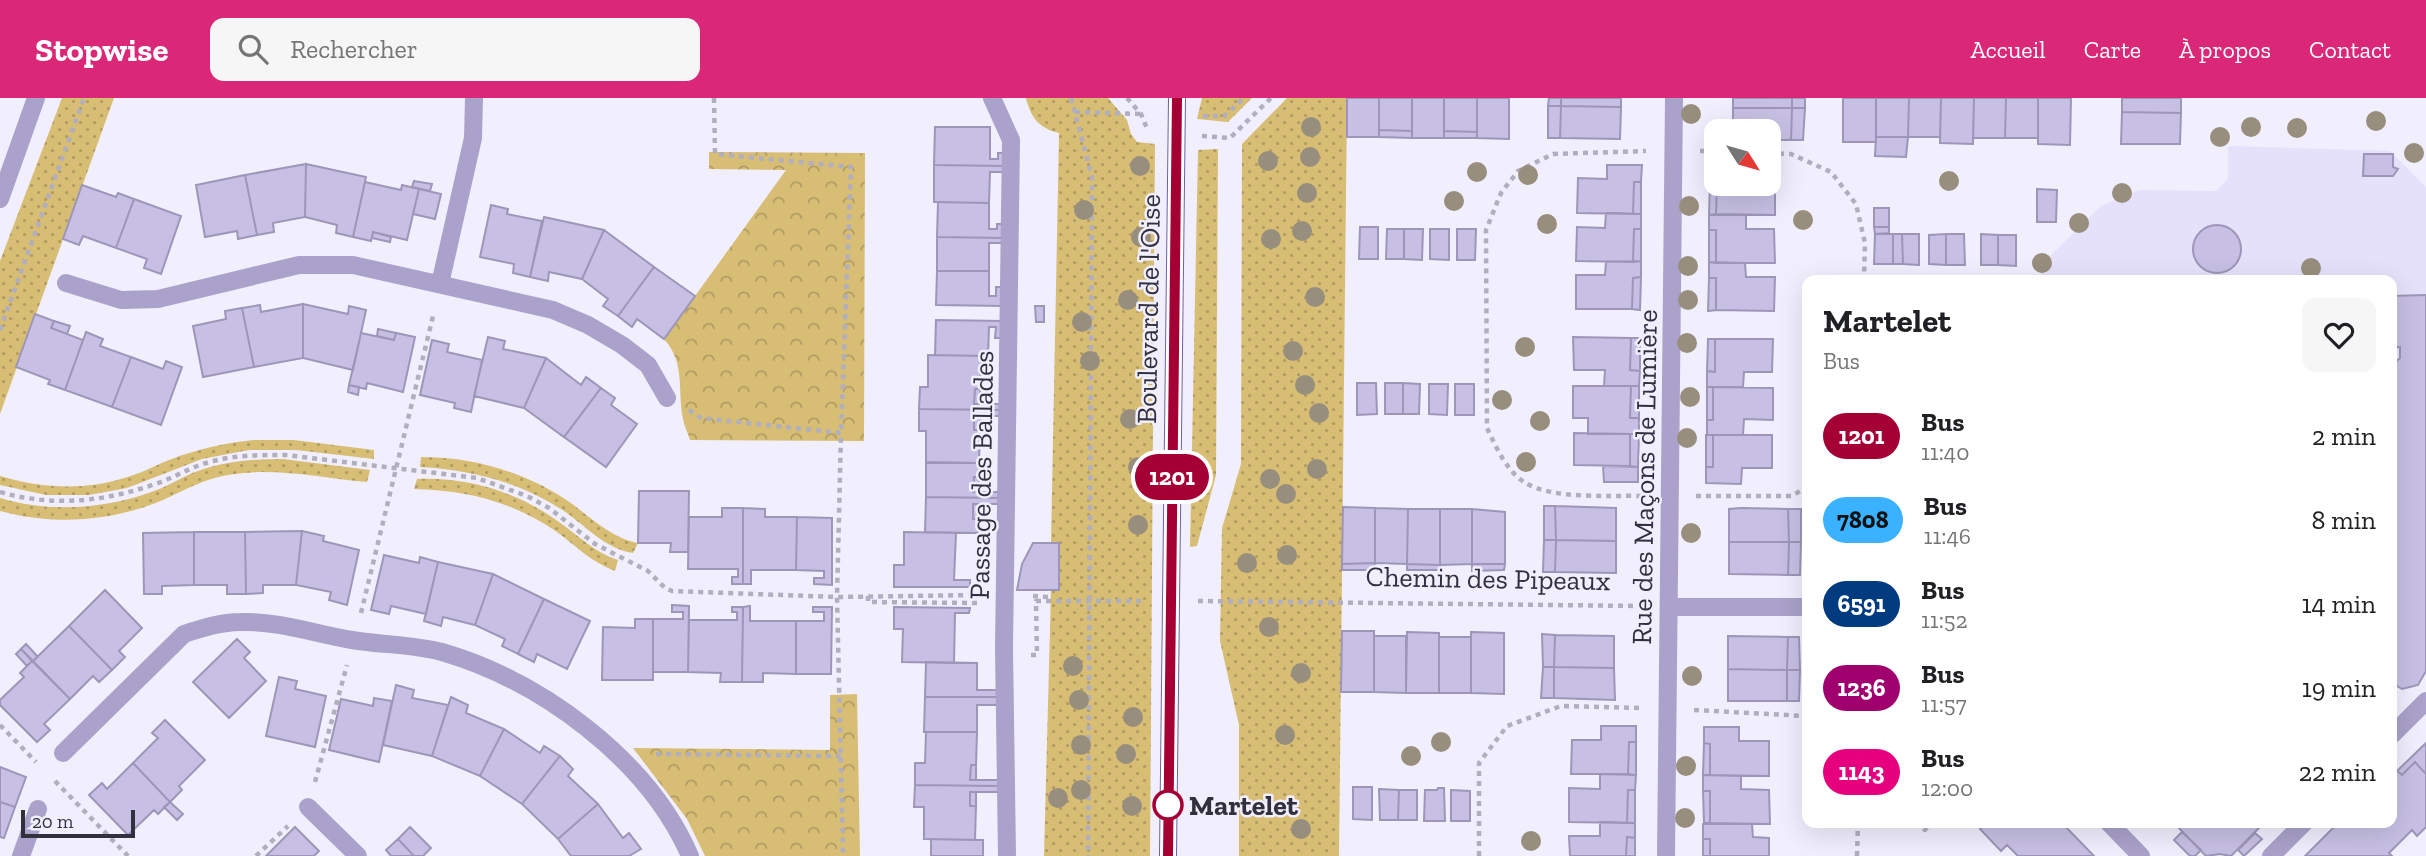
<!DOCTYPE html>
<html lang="fr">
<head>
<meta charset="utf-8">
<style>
	body { margin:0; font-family:"Zilla Slab",serif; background:#f6f6f6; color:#202124; height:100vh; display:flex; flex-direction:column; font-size:26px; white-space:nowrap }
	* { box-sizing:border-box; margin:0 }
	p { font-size:23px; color:#757577 }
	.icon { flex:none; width:38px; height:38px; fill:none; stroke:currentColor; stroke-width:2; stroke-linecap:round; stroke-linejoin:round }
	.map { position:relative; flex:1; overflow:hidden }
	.details { position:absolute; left:1802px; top:177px; width:595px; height:553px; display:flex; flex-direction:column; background:#fff; border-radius:14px; box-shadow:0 7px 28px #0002 }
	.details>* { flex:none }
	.badge { padding:0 14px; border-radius:23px; font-size:24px; line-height:46px }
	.needle { width:46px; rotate:127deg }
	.controls { position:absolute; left:1704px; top:21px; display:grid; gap:14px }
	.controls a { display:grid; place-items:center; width:77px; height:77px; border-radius:14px; background:#fff; box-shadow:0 7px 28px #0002; font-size:35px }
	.scale { position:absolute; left:21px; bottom:18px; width:114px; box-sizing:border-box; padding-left:7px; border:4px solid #33303e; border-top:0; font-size:19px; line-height:24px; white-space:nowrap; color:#33303e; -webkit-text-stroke:5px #f1effe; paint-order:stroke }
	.map>.badge { position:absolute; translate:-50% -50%; box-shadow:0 0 0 4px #fff }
	.round { display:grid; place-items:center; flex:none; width:74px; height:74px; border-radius:14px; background:#f6f6f6 }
	.overview { display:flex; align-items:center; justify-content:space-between; height:119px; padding:0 21px }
	h1 { font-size:33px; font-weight:700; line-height:52px }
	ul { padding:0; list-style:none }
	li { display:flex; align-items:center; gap:21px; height:84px; padding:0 21px }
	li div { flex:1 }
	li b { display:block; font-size:26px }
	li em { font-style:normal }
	li .badge { min-width:77px; font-weight:700; text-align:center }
	header { display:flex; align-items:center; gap:42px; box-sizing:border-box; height:98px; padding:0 35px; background:#db2777; color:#fff }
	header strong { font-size:33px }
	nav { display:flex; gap:38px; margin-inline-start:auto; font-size:24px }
	.search { width:490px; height:63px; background:#f6f6f6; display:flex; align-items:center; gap:18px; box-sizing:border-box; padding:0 24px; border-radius:14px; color:#757577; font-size:26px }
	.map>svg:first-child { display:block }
	.built { fill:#e6e1fb }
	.grass { fill:url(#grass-dots) }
	.park { fill:url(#park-crowns) }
	.building { fill:#c7c0e4; stroke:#9d96b8; stroke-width:2 }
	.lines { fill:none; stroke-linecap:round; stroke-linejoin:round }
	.path { stroke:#b1afbd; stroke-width:4.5; stroke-dasharray:5 5; stroke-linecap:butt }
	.minor { stroke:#aaa2ca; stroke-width:18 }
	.major { stroke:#715fa5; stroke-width:18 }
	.tree { fill:#978e7d }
	.line-casing { stroke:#fff; stroke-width:16 }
	.line { stroke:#a50034; stroke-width:10 }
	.stop-dot { fill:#fff; stroke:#a50034; stroke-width:3.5 }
	.labels { text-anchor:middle; stroke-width:5; stroke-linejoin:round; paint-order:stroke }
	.street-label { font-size:28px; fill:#33303e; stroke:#f1effe }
	.stop-label { font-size:28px; font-weight:bold; fill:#33303e; stroke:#f1effe; text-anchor:start }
</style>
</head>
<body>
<header>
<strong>Stopwise</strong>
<div class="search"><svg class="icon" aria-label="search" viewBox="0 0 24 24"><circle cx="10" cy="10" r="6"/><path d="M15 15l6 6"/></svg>Rechercher</div>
<nav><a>Accueil</a><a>Carte</a><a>À propos</a><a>Contact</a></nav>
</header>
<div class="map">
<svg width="2426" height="758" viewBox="0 0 2426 758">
	<defs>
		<pattern id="grass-dots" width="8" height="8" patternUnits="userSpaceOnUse" patternTransform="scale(1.75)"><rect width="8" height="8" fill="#d8be75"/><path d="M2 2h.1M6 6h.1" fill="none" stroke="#b09b61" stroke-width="1.8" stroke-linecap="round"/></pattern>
		<pattern id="park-crowns" width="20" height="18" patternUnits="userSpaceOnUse" patternTransform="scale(1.75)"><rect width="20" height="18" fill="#d8be75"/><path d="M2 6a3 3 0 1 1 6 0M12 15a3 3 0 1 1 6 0" fill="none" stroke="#b09b61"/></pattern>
	</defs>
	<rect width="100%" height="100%" fill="#f1effe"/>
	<path class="built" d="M2228,48L2390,53L2426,89V573L2418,587L2411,590L2402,591L2392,585V182H2040V168L2101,108L2139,92L2216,93L2228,81Z"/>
	<path class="grass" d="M62,0H114L0,316V163Z
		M1026,0H1108L1127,22L1131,36L1137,44L1155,46L1150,758H1044L1051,492H1059V446L1051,445L1059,35C1039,30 1031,20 1026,0Z
		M1202,0H1252L1228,24L1197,21Z
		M1287,0H1347L1339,758H1239V627L1220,543L1222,430L1241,366L1242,46Z
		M1218,51L1216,377L1197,448L1190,449L1198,52Z
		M254,342H294L374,352V361L296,352H249L202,361L127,390L89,397H46L0,387V378C40,390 84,393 124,380C140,376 154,368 169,362C197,351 225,345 254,342Z
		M421,359C472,359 522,373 565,401C589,417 608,439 638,445L633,455C604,450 587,429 564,413C520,384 472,372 420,369Z
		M283,361L370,372L367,384C318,380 272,368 223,378C197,383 177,397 153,406C104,424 51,427 0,413V400C50,415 106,411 154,393C169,388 183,378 198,373C225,363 255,361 283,361Z
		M417,381C468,379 518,394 559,424C579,438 594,454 618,462L615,473C591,464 576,448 557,434C514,404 466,392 414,391Z"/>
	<path class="park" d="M709,54L865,55L864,343L690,342C688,335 684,328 683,321C677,291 686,266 664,241L786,72L709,71Z
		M857,596L860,758H705L687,721L633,650L830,652V597Z"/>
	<path class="building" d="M1347,0H1379V39H1347Z
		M1379,0H1412V33L1379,32Z
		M1412,0H1444V40H1412Z
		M1444,0H1477V34L1444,33Z
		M1477,0H1509V41L1477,40Z
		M1549,0H1561V8H1548Z
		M1561,0H1621V9L1561,8Z
		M1733,0H1792V10H1733Z
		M1792,0H1805V10H1792Z
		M1843,0H1876V44H1843Z
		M1876,0H1909L1908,39H1876Z
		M1909,0H1941L1940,39H1908Z
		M1941,0H1974L1973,46L1940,45Z
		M1974,0H2006L2005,40H1973Z
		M2006,0H2038V40H2005Z
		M2038,0H2071L2070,47L2038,46Z
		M2122,0H2181V15L2122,14Z
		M1548,8H1561L1560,40H1548Z
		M1561,8L1621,9L1620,41L1560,40Z
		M1733,10H1792L1791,42H1769V33H1733Z
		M1792,10H1805L1803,42H1791Z
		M2122,14L2181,15L2180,46H2121Z
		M935,29H990V61H998V55H1004V68L934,67Z
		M1379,32L1412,33V40L1379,39Z
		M1444,33L1477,34V40H1444Z
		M1876,39H1908L1906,59L1875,58Z
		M2364,56H2393V69L2398,71L2393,78H2363Z
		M306,66L366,79L353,139L336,135L337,127L305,119Z
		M306,66L305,119L273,125L274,134L257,137L245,77Z
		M934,67L1004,68V74H990L989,105L934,104Z
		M1607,67H1642L1641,83L1634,84L1633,116L1577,115L1578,80L1607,81Z
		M1709,68H1717V84H1710Z
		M245,77L257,137L238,141L237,133L205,139L196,87Z
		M1769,82H1775V117L1716,116L1717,86H1769Z
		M414,83L432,86L430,93L412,89Z
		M1641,83V116H1633L1634,84Z
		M365,84L401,92L402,87L419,91L407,142L373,134L371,143L353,139Z
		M1710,84H1717L1716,116L1709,117Z
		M82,87L116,99L118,95L134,101L116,150L83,138L79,147L63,141Z
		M419,91L441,96L435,121L413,116Z
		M2037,91L2057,92L2056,124H2037Z
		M134,101L181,118L161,176L144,170L147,161L116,150Z
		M938,104L989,105V131H997V126H1004L1003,140L937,139Z
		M491,107L508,111L507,116L542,123L530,179L513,175L514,166L480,159Z
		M1874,110H1889V129H1874Z
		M1606,115L1641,116V131H1634L1633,164L1576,163L1577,129L1605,130Z
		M1709,117H1746V131H1774L1775,165H1716V132H1709Z
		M544,119L604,132L582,181L549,174L548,183L530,179Z
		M2193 151a24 24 0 1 1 48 0a24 24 0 1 1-48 0Z
		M1360,129H1378V161H1359Z
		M1874,129H1889V135L1875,136Z
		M1387,131H1404V161H1386Z
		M1404,131H1423L1422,162L1404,161Z
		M1430,131H1449V162L1430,161Z
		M1457,131H1476L1475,162H1457Z
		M1634,131H1641V163L1633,164Z
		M604,132L654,169L618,218L603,208L608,201L582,181Z
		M1709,132H1716V165L1709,164Z
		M373,134L391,139L390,144L372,140Z
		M1875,136H1893V166H1874Z
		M1893,136H1902L1903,166H1893Z
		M1902,136H1919V167L1903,166Z
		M1946,136H1964L1965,167H1946Z
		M1946,136V167L1929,166V137Z
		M1981,136L1998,137V167H1981Z
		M1998,137H2016V168L1998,167Z
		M937,139L1003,140V145H989V173H937Z
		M1641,163V179L1633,180L1632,211H1576V177H1605L1606,164Z
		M1709,164L1745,165L1746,179H1775L1774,213L1716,212V180H1709Z
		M654,169L695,198L664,241L637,221L632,229L618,218Z
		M937,173H989V198H996V189H1003L1002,208L936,207Z
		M1641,179L1640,212L1632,211L1633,180Z
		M1709,180H1716V212L1708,213Z
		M2426,197V573L2418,587L2402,591L2392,585V267L2400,260V249L2392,250V198Z
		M303,206V260L254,269L242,210L260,207L261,214Z
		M303,206L348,216L349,208L366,212L353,272L303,260Z
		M1035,208H1044V224H1036Z
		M242,210L254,269L203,279L193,228L226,221L225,213Z
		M35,216L54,223L51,230L83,242L65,292L48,286L50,282L16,269Z
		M936,222L1003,223V240H995L996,229H989L988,258L935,257Z
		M54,223L70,228L67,236L51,230Z
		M378,231L396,235L394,242L377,238Z
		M86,234L103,241L100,248L131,259L112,309L65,292Z
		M361,235L394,242L396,235L415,239L403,294L367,285L366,291L349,287Z
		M488,239L505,243L503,251L546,260L524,310L474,298Z
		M1573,239L1631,240L1630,272L1640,273L1639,288H1604L1605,272H1574Z
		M1631,240H1640V273L1630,272Z
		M1708,241H1715V274L1707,273Z
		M1715,241H1773L1772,274H1744L1743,289H1707V273L1715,274Z
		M432,242L449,246L447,254L482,262L471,314L454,310L455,305L420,297Z
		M928,257L981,258L980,291H975L974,306H1002V312L919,311L920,289H928Z
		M131,259L163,271L166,263L182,269L161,327L112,309Z
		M546,260L581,287L586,279L601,290L564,339L524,310Z
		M1357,285H1376L1377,316L1357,317Z
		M1385,285H1403V316H1385Z
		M1403,285L1420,286L1419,316H1403Z
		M1429,286H1448L1447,317L1429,316Z
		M1455,286H1474V317H1455Z
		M349,287L359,289L358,297L348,294Z
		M1573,288H1631L1630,320H1639V336H1588V320H1573Z
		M1631,288H1639V320H1630Z
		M1707,289H1713V322H1707Z
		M1713,289L1773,290V322L1744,321L1743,337H1707V322H1713Z
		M601,290L615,300L611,307L637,326L606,369L564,339Z
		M975,291H980V306H974Z
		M919,311L1002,312V318H974V332H980L979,365L926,364V333H919Z
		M974,318H980V332H974Z
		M1574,335L1630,336V368L1574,367Z
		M1630,336H1639L1638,369L1630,368Z
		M1706,337H1713V369H1706Z
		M1713,337H1772V370H1742L1741,386L1706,385V369H1713Z
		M926,365H979V379H974L973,394H1001L1000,400L926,399Z
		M1603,368L1638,369V384H1604Z
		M974,379H979V394H973Z
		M639,393H689L688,454H670L671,445H638Z
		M926,399L1000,400L1001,406H973V421H979L978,435L925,434Z
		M973,406H978L979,421H973Z
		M1544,408H1555L1556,442H1544Z
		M1555,408L1616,410V443L1556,442Z
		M1343,409L1375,410V465L1342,466Z
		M722,410H743V486H732V479H738V471H688L689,419H722Z
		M743,410L765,411V419H797L796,472H751V486H743Z
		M1375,410L1408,411L1407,466L1375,465Z
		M1741,410L1788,411L1789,444H1729V411Z
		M1408,411H1440V467L1407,466Z
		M1440,411H1472V466L1440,467Z
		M1472,411L1505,414V466H1472Z
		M1788,411H1801V444H1789Z
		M797,419L832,420V487L814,486V480H824V473L796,472Z
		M302,433L324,438L323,443L359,452L347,507L329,502L331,494L296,487Z
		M302,433L296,487H263V495L246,496L245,434Z
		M194,434V487L162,488V496H144L143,435Z
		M194,434H245L246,496H227V487H194Z
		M904,434L956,435L954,482H970V489H894V467H904Z
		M1544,442H1556L1555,474H1543Z
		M1556,442L1616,443V475L1555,474Z
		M1729,444H1789L1788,477L1729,476Z
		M1789,444H1801L1800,477H1788Z
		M1033,445H1059V492H1017L1022,466Z
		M384,457L419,465L420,459L438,464L426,516L391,508L389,516L371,512Z
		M438,464L493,476L475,527L443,519L441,528L424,523Z
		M1375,465L1374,472H1342V466Z
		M1407,466L1440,467V472H1407Z
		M1472,466H1505L1504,472L1472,473Z
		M493,476L544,501L518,556L502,548L505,541L475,527Z
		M105,492L142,530L119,553L125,559L112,572L69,528Z
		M544,501L590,523L567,571L537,556L534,564L518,556Z
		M672,507L689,508L688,574H653V521H683V514H672Z
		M750,508V523H796V576L763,575V584H742L743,509Z
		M732,509H743L742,584H720L721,575L688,574L689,522H737V514H732Z
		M813,509H832L831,576H796V523H824V514H813Z
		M894,509L970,510L969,515H955L954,565L902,564L903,531H894Z
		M635,521H653V582H602L603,529L635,530Z
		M69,528L112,572L99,584L93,578L70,601L33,563Z
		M1342,533H1374V594H1341Z
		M1407,534L1439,535V595H1406Z
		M1471,534L1504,535V596L1471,595Z
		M1542,536L1555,537L1554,569H1543Z
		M1555,537L1614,538V570L1554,569Z
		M1374,538H1406V595L1374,594Z
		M1728,538L1788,539L1787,572L1728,571Z
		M1439,539H1471V595H1439Z
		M1788,539H1799L1800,572H1787Z
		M237,541L250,554L244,560L266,583L229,620L193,584Z
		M26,546L38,559L33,563L21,551Z
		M21,551L32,563L27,568L16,556Z
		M32,563L70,601L44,626L50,632L37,644L0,607V602L24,579L20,575Z
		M926,564L977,565V592H999V599H925Z
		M1543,569H1554V600H1541Z
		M1554,569L1614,570L1615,602L1554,600Z
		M1728,571L1787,572V603H1728Z
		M1787,572H1800L1799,603H1787Z
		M279,579L297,583L295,591L326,598L315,649L266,638Z
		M396,587L414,592L412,600L448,607L432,658L383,647Z
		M451,599L468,607L466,615L504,631L480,678L432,658Z
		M925,599H999V607H977V634H924Z
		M374,600L392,603L379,664L329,652L341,601L373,608Z
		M165,622L205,662L179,688L182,692L170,704L133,665L158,640L152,635Z
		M1601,628H1636V644H1629L1628,676H1571L1572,642H1601Z
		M1704,629H1739V643H1769V678L1710,677V646L1704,645Z
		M504,631L540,655L544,648L560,658L522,706L480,678Z
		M926,634H977L976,667H971L970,682H998V688L915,687V665H925Z
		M1629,644H1636V677L1628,676Z
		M1704,645L1710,646V677H1703Z
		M2426,645V676L2415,664L2402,677L2397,673Z
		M560,658L573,671L568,678L598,706L558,741L522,706Z
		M2415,664L2426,676V729L2417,738L2412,732L2389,755L2392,758H2305L2339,724H2392V672L2394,670L2402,677Z
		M133,665L170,704L158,716L154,712L128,737L89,697L102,685L107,691Z
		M971,667H976V682H970Z
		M0,669L26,679L15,709L0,704Z
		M1600,676L1636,677L1635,692H1628L1627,725L1569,724V690L1600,691Z
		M1703,677L1741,678V691L1769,692L1770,726L1710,725V693H1703Z
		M915,687L998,688V694H970V708H976L975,742L924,741V709H914Z
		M1353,689H1372V722L1353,721Z
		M1438,690H1444L1445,723H1424L1425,692H1437Z
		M1379,691L1399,692L1398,722H1380Z
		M1399,692H1417V722H1398Z
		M1451,692L1470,693V723H1451Z
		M1628,692H1635V725H1627Z
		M1703,693H1710V725H1704Z
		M970,694H976V708H970Z
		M0,704L15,709L4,740L0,739Z
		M170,704L183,716L177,722L164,709Z
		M598,706L623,740L629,735L641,751L629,758H571L558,741Z
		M1600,724L1635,725V740L1627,739L1626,758H1570L1569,738H1600Z
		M1986,724H2061L2094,758H2018L2007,747L2001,753L1980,731Z
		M2173,724H2265L2231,758L2220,756L2206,758Z
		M1703,726H1752L1753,739L1769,740V758H1710V741H1703Z
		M295,729L319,753L314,758H266Z
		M410,729L431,750L423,758H414L398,741Z
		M2182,734L2201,752L2195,758H2190L2174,742Z
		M2255,735L2262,741L2244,758L2238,752Z
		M1627,739L1635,740V758H1626Z
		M398,741L414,758H391L386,752Z
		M931,741L983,742V758H931Z
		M1703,741H1710V758H1703Z"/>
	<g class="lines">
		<path class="path" d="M714,0L715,56L851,69L841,335
			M1071,0L1092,79L1088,758
			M1127,0L1141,16L1148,33
			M1075,14L1142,16
			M1203,18H1224L1244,0
			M1202,38L1230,40L1271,0
			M1700,53H1717
			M1769,55L1791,56L1831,74L1856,106L1865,145L1864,182
			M0,232L84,0
			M689,312L701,320L841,335L837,499L843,758
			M0,394C52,409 104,404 155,386C174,380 190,369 210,364C234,357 260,357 286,357L477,380L527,398L549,410L595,446L648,473L665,490L672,493L837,499L979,497
			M1641,398C1609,397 1552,402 1524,384C1506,372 1496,349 1487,330L1486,132L1501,95L1518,73L1553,56L1646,53
			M1696,398H1791L1808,389
			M868,498V504L978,505
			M1033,498L1048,499V503
			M1198,503L1640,508
			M361,515L434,214
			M1031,557H1037L1036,503H1143
			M1694,612L1805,618L1808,621
			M0,627L36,664
			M656,656L841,658
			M55,683L128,758
			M315,684L347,567
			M1916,724L1925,732L1933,724
			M256,758L288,728
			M1479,758V665L1507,628L1561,608L1640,610
			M1857,758L1858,724"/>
		<path class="minor" d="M992,0L1011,42L1004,550L1007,758
			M0,101L36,0
			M66,185L121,202L158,201L299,167H353L553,212L588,227L622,247L648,267L667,300
			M440,186L473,40L474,0
			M1669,509H1808
			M2392,637L2426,603
			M63,655L184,536C202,530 221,524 241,524C278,523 316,536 352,542C381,547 413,546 442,554C541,583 648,661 690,758
			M308,709L358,758
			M2108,724L2141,758
			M21,758L38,711
			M1666,758L1674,0
			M2271,758L2305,724"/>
		<path class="major" d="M1168,758L1177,0"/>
	</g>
	<g class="tree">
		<circle cx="1691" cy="16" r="10"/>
		<circle cx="2376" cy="23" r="10"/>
		<circle cx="1311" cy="29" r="10"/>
		<circle cx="2251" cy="29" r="10"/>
		<circle cx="2297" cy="30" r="10"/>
		<circle cx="2220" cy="39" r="10"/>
		<circle cx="2414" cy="55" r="10"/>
		<circle cx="1310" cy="59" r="10"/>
		<circle cx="1268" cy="63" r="10"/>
		<circle cx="1140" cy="68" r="10"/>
		<circle cx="1477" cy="74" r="10"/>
		<circle cx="1528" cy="77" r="10"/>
		<circle cx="1949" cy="83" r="10"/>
		<circle cx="1307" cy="95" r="10"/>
		<circle cx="2122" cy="95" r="10"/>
		<circle cx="1454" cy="103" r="10"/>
		<circle cx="1689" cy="108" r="10"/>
		<circle cx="1084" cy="112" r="10"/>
		<circle cx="1803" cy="122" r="10"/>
		<circle cx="2079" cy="125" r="10"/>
		<circle cx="1547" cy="126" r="10"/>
		<circle cx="1302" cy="133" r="10"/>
		<circle cx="1141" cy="139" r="10"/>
		<circle cx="1271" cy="141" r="10"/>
		<circle cx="2042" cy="165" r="10"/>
		<circle cx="1688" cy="168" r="10"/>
		<circle cx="2311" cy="170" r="10"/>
		<circle cx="1315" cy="199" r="10"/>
		<circle cx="1128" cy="202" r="10"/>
		<circle cx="1688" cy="202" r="10"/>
		<circle cx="1082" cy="224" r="10"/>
		<circle cx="1687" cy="245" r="10"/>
		<circle cx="1525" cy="249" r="10"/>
		<circle cx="1293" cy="253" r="10"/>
		<circle cx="1090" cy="263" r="10"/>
		<circle cx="1305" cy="287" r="10"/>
		<circle cx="1690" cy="299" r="10"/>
		<circle cx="1502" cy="302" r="10"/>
		<circle cx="1319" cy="315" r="10"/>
		<circle cx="1130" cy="321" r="10"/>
		<circle cx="1540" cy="323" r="10"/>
		<circle cx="1687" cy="340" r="10"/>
		<circle cx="1526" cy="364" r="10"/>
		<circle cx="1138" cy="369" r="10"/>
		<circle cx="1317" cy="371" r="10"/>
		<circle cx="1270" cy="381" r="10"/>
		<circle cx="1286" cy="396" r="10"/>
		<circle cx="1138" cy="427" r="10"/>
		<circle cx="1691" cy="435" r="10"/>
		<circle cx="1287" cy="457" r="10"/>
		<circle cx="1247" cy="465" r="10"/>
		<circle cx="1269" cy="529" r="10"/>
		<circle cx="1073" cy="568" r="10"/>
		<circle cx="1301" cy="575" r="10"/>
		<circle cx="1692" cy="578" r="10"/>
		<circle cx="1079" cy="602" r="10"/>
		<circle cx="1133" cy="619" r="10"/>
		<circle cx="1285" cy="637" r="10"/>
		<circle cx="1441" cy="644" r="10"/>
		<circle cx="1081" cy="647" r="10"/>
		<circle cx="1126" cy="656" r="10"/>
		<circle cx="1411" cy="658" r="10"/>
		<circle cx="1686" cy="668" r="10"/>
		<circle cx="1081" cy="692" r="10"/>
		<circle cx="1058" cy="700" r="10"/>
		<circle cx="1132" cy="708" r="10"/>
		<circle cx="1685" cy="720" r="10"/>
		<circle cx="1301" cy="731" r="10"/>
		<circle cx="1531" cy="743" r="10"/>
	</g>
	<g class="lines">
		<g class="line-casing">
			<path id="line" d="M1168,758L1177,0"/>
		</g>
		<use href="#line" class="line"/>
	</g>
	<circle class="stop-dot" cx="1168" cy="707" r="14"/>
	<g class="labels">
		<g class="street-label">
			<text transform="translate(1148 211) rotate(-89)" y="10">Boulevard de l'Oise</text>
			<text transform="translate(981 377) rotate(-89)" y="10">Passage des Ballades</text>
			<text transform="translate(1644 379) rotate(-89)" y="10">Rue des Maçons de Lumière</text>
			<text transform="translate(1488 480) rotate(1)" y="10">Chemin des Pipeaux</text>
		</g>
		<g class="stop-label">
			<text x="1189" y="717">Martelet</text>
		</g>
	</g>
</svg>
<div class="controls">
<a><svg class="needle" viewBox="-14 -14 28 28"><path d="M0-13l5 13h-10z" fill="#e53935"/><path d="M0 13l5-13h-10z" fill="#757577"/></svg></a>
</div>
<div class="scale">20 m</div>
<b class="badge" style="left:1172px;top:379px;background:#a50034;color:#fff">1201</b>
<section class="details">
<div class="overview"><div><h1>Martelet</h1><p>Bus</p></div><a class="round"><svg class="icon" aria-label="heart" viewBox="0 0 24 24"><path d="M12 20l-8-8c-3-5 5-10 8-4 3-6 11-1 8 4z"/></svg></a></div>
<ul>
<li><span class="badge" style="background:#a50034;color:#fff">1201</span><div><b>Bus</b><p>11:40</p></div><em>2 min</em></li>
<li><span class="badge" style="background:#3bb2ff;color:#111">7808</span><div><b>Bus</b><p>11:46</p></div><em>8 min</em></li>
<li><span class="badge" style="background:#003b80;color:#fff">6591</span><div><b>Bus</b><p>11:52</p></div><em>14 min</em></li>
<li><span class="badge" style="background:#a0006e;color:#fff">1236</span><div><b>Bus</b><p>11:57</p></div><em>19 min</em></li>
<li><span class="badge" style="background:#e6007e;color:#fff">1143</span><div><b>Bus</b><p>12:00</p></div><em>22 min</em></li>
</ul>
</section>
</div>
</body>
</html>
